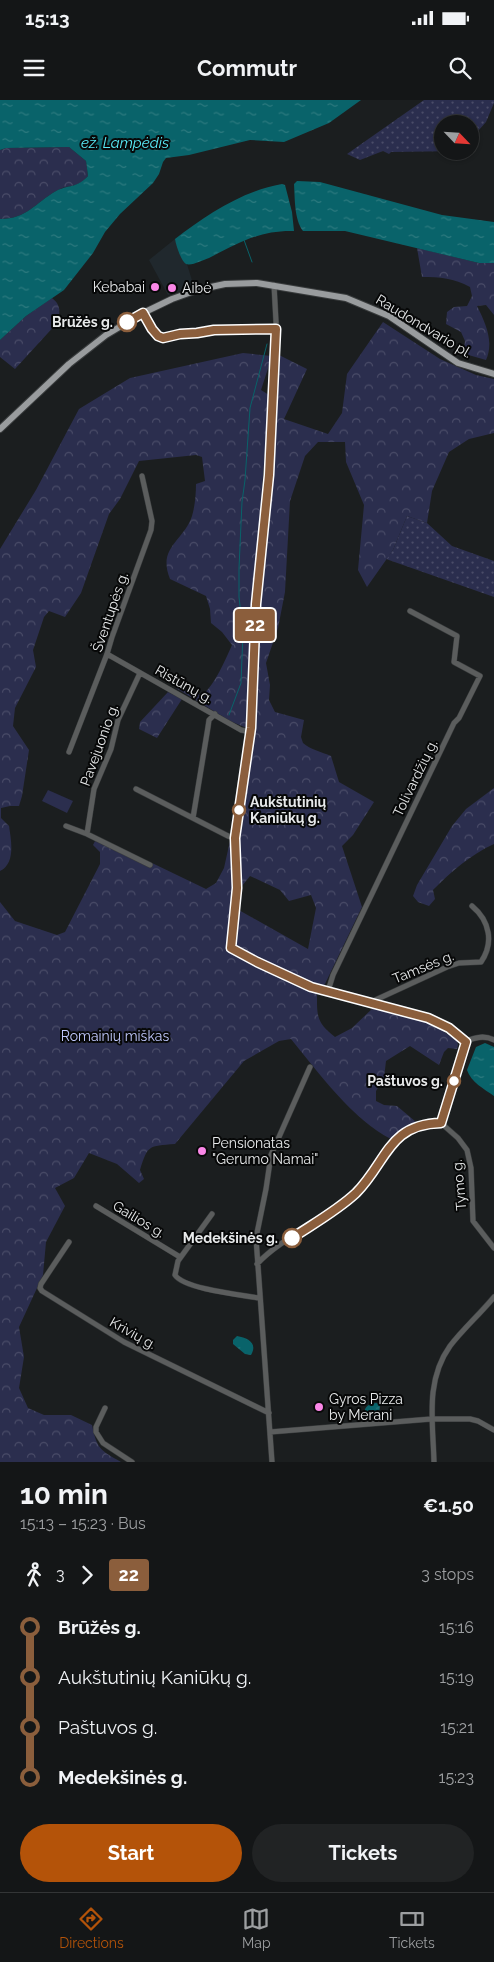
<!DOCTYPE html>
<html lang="en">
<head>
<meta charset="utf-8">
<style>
	body { margin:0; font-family:Raleway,sans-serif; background:#212324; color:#f1f3f6; height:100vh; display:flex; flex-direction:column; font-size:19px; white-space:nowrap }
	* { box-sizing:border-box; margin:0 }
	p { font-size:16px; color:#9d9fa1 }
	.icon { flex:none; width:28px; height:28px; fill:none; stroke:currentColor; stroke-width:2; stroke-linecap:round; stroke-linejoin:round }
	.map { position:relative; height:1362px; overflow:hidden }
	.panel { display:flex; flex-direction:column; background:#141617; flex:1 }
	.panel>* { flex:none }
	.badge { padding:0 10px; border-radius:4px; font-size:18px; line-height:32px }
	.needle { width:32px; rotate:115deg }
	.tools { position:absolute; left:434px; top:15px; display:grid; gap:10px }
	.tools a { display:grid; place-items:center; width:45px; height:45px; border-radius:50%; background:#141617; box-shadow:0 1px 4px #0004,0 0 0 1px #333536; font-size:25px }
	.map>.badge { position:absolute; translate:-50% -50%; box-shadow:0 0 0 2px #fff }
	.legs { display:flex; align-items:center; gap:8px; height:55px; padding:0 20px; font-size:16px }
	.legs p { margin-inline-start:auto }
	.headline { display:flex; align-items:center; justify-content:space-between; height:85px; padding:0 20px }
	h1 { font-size:28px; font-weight:700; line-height:38px }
	.primary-button { display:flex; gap:10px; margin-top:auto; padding:10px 20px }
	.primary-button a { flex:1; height:58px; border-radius:30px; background:#b45309; color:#fff; font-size:20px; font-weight:700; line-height:58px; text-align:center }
	.primary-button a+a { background:#212324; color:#f1f3f6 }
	ul { padding:0 20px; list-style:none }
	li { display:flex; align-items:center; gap:18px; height:50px; font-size:19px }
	li i { display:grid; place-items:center; width:8px; height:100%; margin:0 6px; background:currentColor }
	li i::after { content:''; width:12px; height:12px; margin:-6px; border:4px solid; border-radius:50%; background:#141617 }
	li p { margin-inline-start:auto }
	li:first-child i { background:linear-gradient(#0000 50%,currentColor 0) }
	li:last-child i { background:linear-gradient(currentColor 50%,#0000 0) }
	.status { display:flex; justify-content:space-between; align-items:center; height:35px; padding:0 25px; background:#141617; direction:ltr }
	.status svg { height:14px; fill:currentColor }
	header { display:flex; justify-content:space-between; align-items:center; height:65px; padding:0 20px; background:#141617; font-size:22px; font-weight:700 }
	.dock { display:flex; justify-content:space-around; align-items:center; height:70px; border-top:1px solid #333536; background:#141617; font-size:14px; color:#9d9fa1 }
	.dock a { display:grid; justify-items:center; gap:2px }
	.dock .selected { color:#b45309 }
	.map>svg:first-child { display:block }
	.built { fill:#20282d }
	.grass { fill:url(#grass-dots) }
	.forest { fill:url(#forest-crowns) }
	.garden { fill:#2b2e4e }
	.water { fill:url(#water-ripples) }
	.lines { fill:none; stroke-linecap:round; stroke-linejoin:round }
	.stream { stroke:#09636a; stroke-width:1 }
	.minor-casing { stroke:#383b3c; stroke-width:6 }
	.major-casing { stroke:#383b3c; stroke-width:8 }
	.minor { stroke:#5b5d5d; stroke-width:5 }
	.major { stroke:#999c9e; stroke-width:6 }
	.line-1-casing { stroke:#fff; stroke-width:11 }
	.line-1 { stroke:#8b5e3c; stroke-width:8 }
	.poi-dot { fill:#fa87e7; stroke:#070808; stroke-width:2 }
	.stop-1-dot { fill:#fff; stroke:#8b5e3c; stroke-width:2.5 }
	.labels { text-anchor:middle; stroke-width:4; stroke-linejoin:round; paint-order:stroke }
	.poi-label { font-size:14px; fill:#e8eaeb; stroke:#070808; text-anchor:start }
	.stop-label { font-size:14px; font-weight:bold; fill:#e8eaeb; stroke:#070808; text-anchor:end }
	.street-label { font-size:14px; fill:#e8eaeb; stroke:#070808 }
	.park-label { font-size:14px; fill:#c0c8fd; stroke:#070808 }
	.water-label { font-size:15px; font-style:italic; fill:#59ecf8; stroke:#070808 }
</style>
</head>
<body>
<div class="status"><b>15:13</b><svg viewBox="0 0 49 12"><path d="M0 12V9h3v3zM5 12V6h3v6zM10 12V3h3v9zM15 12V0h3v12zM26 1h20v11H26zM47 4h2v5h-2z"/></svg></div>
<header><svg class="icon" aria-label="menu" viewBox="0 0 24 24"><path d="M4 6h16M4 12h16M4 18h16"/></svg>Commutr<svg class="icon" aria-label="search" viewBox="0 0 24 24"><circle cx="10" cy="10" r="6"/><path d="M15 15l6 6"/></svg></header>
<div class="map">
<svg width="494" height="1362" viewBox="0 0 494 1362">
	<defs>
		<pattern id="grass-dots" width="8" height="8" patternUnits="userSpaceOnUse" patternTransform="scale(1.25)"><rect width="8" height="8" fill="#2b2e4e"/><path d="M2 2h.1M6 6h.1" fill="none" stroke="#4a4c68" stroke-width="1.8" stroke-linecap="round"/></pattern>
		<pattern id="forest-crowns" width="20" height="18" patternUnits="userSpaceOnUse" patternTransform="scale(1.25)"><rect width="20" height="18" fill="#2b2e4e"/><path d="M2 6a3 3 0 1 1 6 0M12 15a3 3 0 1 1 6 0" fill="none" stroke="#4a4c68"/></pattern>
		<pattern id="water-ripples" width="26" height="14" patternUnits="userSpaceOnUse" patternTransform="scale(1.25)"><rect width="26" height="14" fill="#09636a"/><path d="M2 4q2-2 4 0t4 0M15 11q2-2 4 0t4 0" fill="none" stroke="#2d7a7f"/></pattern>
	</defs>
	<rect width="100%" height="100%" fill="#1b1e1f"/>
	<path class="built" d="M175,139L184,161L187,164L194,187L168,195L149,160Z"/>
	<path class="grass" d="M424,0H494V3L486,22L470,40V24H442V51H460L391,52L389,54L383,51L360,60L347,54Z
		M407,416L427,423L452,446L494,461V497L386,459L393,450Z"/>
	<path class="forest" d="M69,47L86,61L88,76C75,90 70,83 56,91C35,103 27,119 0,119V50L6,48Z
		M417,148L479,163H494V215L486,205L477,206C486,224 494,242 486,260L465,254L464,247L465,241L461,232L446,224L447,212L454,207L467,206L472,196L470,187C454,178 440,177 422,177Z
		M52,198C61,205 60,211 58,222L15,269L0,257V240L26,216Z
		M383,222L440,259L476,275L494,279V333L469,339L449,352L432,391L427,423L407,416L393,450L367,487L358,470L364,405L346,362L345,342H318L305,356L290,401L285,492L278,528L266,563L270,585L269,600L275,612L304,620L301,637L303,643C309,649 322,652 331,656L339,682L374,702L353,735L342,746L362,807L324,886H318L233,846L237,809L308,849L316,808L311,795L289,801L280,790L250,776L238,791V746L255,614L258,521L269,415L279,255L307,269L284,319L328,334L342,313L347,274Z
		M243,253L272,256L261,290L269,295L252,524L249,629L230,621L176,588L181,587L202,596C216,582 224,563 232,545L222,532L211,523L210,509L206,496L170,479C157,447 184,441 192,416C195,406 196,394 196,384L205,381L202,357L196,355L139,361L120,399L109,414L81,493L65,517L49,511L44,517L33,550L36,567L15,608L13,626L29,650L22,696L19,706H10L1,708V718L9,726C11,740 16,763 0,771V449L36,390L79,309L130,278Z
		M168,592L182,599L157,638L139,629L140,622Z
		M494,688V744C470,755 452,771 433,790L435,799L429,806L418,802L413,796L417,785L452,726L466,709Z
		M96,739L152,763L206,789L216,783L224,768L230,741L232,742L234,789L228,843L230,850L235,855L317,892C317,916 316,922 335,937L352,928L374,907L433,924L457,941L458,945L457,949L448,948L444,952L439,965L410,946L386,961L384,978L376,991V1001L384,1005L397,1006L416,1022L391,1039C354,1021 317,971 291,939L279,941L244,961L175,1044C148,1046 148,1045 140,1070L144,1079L139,1083L117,1064L89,1053L74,1078L55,1088L65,1106L46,1142L43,1175L19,1227L24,1257L19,1288L28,1308L44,1315H71L92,1325C97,1349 100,1350 121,1362H0V802L15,821L57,835L65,832L100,764V752L93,745Z"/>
	<path class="garden" d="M48,690L73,701L67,713L42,701Z"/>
	<path class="water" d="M0,0H361L329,23L284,42L250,40L189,55L166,58L163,62L159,74L153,83L120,114L105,132L93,153L64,190L26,216L0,240V119C27,119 35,103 56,91C69,84 76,89 88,76L86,61L69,47L6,48L0,50Z
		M297,81L320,82L442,115L494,122V163H479L345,131H303C294,119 295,98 294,84Z
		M282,84L285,85L292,112L294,131C260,130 238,143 209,158C203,160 192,166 186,164C181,161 176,145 175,139C206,115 242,91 282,84Z
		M485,943L494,947V996C484,989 471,982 467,970L476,947Z
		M237,1236C248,1238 258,1243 251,1255L245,1254L233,1244V1240Z
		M376,1303L380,1304L379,1316H365C363,1307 368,1304 376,1303Z"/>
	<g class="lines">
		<path class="stream" d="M244,140L252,162
			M229,615L241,583L243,532L239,497V468L242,402L245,380L250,308L267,244"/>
		<g class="minor-casing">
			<path id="minor" d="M274,185L277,240L269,375L256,504L251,628L235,738L237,788L231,848L257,862L311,887L428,918L449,928L466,941
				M143,213L158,236L163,238L181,234L214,230L276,229
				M107,554L241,630L251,632
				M69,652L107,554L112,537L151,430L152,421L142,376
				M136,689L228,736L235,738
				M193,718L208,627L209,620L215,614
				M66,726L87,734L94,689L111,649L118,620L140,573
				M87,734L150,765
				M328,891L333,875L454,623L459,618L480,576L454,562L457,536L410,511
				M371,902L447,867L459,863L481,862C494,843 490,821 472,806
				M466,941C476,937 485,935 494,940
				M441,1023L458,1038L467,1050L471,1068L473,1121L494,1148
				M96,1106L180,1157
				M212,1114L178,1161L175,1175C184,1189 242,1195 259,1198
				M69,1142L41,1184L40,1188L42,1191L124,1242L269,1313
				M257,1164C285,1134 328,1121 356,1092C373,1074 385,1044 405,1032C416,1025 428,1023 441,1023L466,941
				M105,1308L96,1327V1332L103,1343L132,1362
				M270,1332L431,1319H470L478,1321L494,1330
				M272,1362L256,1138L266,1089L271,1055L310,967
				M434,1362C433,1322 425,1281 450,1246C463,1229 480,1214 494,1197"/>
		</g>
		<g class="major-casing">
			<path id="major" d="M0,329L69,264L106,235L143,213L172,199L197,190L225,184L257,183L346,198L389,216L458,263L494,274"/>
		</g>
		<use href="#minor" class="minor"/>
		<use href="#major" class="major"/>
	</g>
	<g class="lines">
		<g class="line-1-casing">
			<path id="line-1" d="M127,222L143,213L152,229L158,236L163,238L180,234L197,233L214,230L276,229L269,375L256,504L251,628L235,738L237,788L231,848L257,862L311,887L428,918L449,928L466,942L441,1023C388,1024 387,1062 356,1093C338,1110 313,1124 292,1138"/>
		</g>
		<use href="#line-1" class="line-1"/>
	</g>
	<g class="poi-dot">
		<circle cx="155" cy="187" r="5"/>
		<circle cx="172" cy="188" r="5"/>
		<circle cx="202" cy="1051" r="5"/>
		<circle cx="319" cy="1307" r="5"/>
	</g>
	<g class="stop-1-dot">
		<circle cx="127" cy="222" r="9"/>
		<circle cx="239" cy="710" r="6"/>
		<circle cx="454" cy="981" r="6"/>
		<circle cx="292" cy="1138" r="9"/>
	</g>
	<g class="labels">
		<g class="poi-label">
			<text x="145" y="192" text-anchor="end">Kebabai</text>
			<text x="182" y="193">Aibė</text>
			<text x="212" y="1048">Pensionatas<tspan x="212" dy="16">"Gerumo Namai"</tspan></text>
			<text x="329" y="1304">Gyros Pizza<tspan x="329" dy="16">by Merani</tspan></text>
		</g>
		<g class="stop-label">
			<text x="113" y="227">Brūžės g.</text>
			<text x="250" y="707" text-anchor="start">Aukštutinių<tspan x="250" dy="16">Kaniūkų g.</tspan></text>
			<text x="443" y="986">Paštuvos g.</text>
			<text x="278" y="1143">Medekšinės g.</text>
		</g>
		<g class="street-label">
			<text transform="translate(424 226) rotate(31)" y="5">Raudondvario pl.</text>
			<text transform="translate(110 512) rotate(-71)" y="5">Šventupės g.</text>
			<text transform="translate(184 584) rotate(29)" y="5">Ristūnų g.</text>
			<text transform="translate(99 645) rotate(-70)" y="5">Pavejuonio g.</text>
			<text transform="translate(415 678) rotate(-64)" y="5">Tolivardžių g.</text>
			<text transform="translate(423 867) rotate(-22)" y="5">Tamsės g.</text>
			<text transform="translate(459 1085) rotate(-95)" y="5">Tymo g.</text>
			<text transform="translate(139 1119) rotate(31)" y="5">Gailios g.</text>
			<text transform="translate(133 1233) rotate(29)" y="5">Krivių g.</text>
		</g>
		<g class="park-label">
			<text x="115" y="941">Romainių miškas</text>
		</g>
		<g class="water-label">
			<text x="125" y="48">ež. Lampėdis</text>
		</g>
	</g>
</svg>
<div class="tools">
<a><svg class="needle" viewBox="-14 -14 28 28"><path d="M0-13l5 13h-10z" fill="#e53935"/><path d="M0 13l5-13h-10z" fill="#9d9fa1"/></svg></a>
</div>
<b class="badge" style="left:255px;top:525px;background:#8b5e3c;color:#fff">22</b>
</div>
<section class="panel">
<div class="headline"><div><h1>10 min</h1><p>15:13 – 15:23 · Bus</p></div><b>€1.50</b></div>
<div class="legs"><svg class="icon" aria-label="walk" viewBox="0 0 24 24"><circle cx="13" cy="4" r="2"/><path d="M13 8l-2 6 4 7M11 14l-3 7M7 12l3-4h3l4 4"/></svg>3<svg class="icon" aria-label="forward" viewBox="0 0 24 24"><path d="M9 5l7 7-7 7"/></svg><b class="badge" style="background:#8b5e3c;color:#fff">22</b><p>3 stops</p></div>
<ul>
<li><i style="color:#8b5e3c"></i><b>Brūžės g.</b><p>15:16</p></li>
<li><i style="color:#8b5e3c"></i><span>Aukštutinių Kaniūkų g.</span><p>15:19</p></li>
<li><i style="color:#8b5e3c"></i><span>Paštuvos g.</span><p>15:21</p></li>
<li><i style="color:#8b5e3c"></i><b>Medekšinės g.</b><p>15:23</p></li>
</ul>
<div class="primary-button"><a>Start</a><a>Tickets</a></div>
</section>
<nav class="dock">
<a class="selected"><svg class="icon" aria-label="directions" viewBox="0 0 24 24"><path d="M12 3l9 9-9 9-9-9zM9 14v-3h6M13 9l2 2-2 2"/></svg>Directions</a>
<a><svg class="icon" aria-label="map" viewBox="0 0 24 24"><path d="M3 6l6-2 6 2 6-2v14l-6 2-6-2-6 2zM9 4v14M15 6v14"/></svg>Map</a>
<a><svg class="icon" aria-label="tickets" viewBox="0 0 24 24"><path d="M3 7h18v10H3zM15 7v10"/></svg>Tickets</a>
</nav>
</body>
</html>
